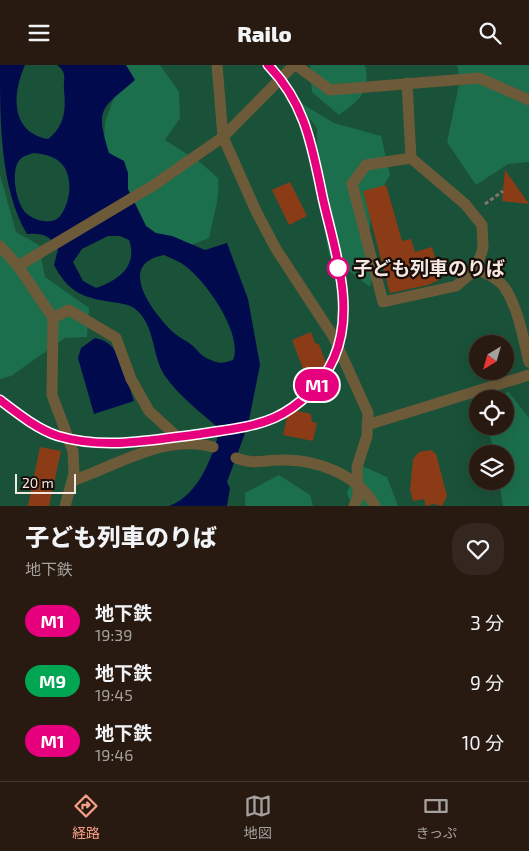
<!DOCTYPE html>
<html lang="ja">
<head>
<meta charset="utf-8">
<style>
	body { margin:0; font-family:"Exo 2","Noto Sans JP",sans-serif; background:#34271f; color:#f1f3f6; height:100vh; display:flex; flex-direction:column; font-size:19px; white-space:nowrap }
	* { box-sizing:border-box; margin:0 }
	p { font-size:16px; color:#a5a19f }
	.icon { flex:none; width:28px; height:28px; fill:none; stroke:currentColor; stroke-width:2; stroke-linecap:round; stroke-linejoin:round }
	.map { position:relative; height:441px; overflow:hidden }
	.side { display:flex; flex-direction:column; background:#281a11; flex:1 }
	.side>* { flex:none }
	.badge { padding:0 10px; border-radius:16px; font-size:18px; line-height:32px }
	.needle { width:32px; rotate:217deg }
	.tools { position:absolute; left:469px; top:270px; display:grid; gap:10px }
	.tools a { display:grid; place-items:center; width:45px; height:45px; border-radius:50%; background:#281a11; box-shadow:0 5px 20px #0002,0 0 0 1px #443831; font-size:25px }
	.scale { position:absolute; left:15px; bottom:12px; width:61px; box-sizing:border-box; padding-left:5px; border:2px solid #f6e7e0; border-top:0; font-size:14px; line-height:18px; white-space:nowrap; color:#f6e7e0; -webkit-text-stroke:4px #170e09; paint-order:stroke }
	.map>.badge { position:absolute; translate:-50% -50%; box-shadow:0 0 0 2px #fff }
	.round { display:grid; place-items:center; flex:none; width:52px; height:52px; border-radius:20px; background:#34271f }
	.summary { display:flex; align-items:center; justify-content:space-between; height:85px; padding:0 25px }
	h1 { font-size:24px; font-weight:800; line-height:38px }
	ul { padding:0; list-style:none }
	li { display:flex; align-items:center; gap:15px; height:60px; padding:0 25px }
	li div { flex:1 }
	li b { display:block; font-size:19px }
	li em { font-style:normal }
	li .badge { min-width:55px; font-weight:700; text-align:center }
	header { display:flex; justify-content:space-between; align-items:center; height:65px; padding:0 25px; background:#281a11; font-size:22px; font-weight:800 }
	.dock { display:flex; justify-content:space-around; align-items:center; height:70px; border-top:1px solid #443831; background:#281a11; font-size:14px; color:#a5a19f }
	.dock a { display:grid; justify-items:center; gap:2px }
	.dock .active { color:#f49e87 }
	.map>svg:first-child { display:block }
	.green { fill:#1a5139; fill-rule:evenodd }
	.forest { fill:#1c6f4c }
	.water { fill:#010a4d; fill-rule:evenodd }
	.building { fill:#8c3b17 }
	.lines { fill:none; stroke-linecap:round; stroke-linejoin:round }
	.path { stroke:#85736a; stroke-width:3; stroke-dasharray:4 2.5; stroke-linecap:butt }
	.lane { stroke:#6d5a39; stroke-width:11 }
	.rail-casing { stroke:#9f8e85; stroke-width:5.5 }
	.rail { stroke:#170e09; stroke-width:4; stroke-dasharray:11; stroke-linecap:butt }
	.line-casing { stroke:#fff; stroke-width:11 }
	.line { stroke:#e6007e; stroke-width:8 }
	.stop-dot { fill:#fff; stroke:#e6007e; stroke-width:2.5 }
	.labels { text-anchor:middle; stroke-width:4.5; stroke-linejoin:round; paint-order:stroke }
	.stop-label { font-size:19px; font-weight:bold; fill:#f6e7e0; stroke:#170e09; text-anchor:start }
</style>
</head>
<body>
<header><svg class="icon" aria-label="menu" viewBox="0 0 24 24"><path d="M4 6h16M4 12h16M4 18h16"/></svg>Railo<svg class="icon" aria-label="search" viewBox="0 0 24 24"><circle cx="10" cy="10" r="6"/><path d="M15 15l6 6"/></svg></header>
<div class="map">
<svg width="529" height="441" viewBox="0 0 529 441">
	<rect width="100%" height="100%" fill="#362217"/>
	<path class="green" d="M0,0H529V441H0ZM478,279H505V306H478ZM478,334H505V361H478ZM478,389H505V416H478Z"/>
	<path class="forest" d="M112,0H160L179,27L180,53L165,75L201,98L218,113C220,134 213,152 209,173L186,182L148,166L103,101L105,57L119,19Z
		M310,0H365C371,28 359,35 339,50L312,27Z
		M457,0H529V97L508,99L476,120L447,77L460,15Z
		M294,34L334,58L381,71L390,110L372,141L368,183L373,209L370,222L329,190L317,122V63Z
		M0,110L16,167L39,180L45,212L89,243L87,272L65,273L11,311L0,314Z
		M508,326L529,353V441H503L499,416H505V389H494L488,361H505V334H501Z
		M358,399L387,412L398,441H352L347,428Z
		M279,410L310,430L313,441H245V428Z"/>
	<path class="water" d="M0,0H25C12,29 10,67 48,74C65,61 66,44 64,25C63,14 68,8 57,0H126L135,15C101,44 95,43 109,88L124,96L128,108V124L146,161L156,168L172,171L205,185L227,178L248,234L260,300L248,360L227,417L230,423L227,441H169C199,430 212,393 220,364C201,348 179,331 165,311C151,290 156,259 134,243C128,239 118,238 112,237C83,233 68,227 54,200L58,184C49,170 44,168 27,169C0,123 0,56 0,0ZM34,88C42,89 49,90 56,94C74,105 72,134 61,150C53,161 36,156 27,149C16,140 11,109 18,97C22,91 27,90 34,88ZM108,171H120L129,175C138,201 119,215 96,223L83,216L73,197L82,184ZM164,190C170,193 176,195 181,198C204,212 244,269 233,295C224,298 219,299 211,295C202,292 199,287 193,281C187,276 180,273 174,268C153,248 115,199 164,190Z
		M95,273C123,277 126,314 134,336L94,349L78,293L81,283Z"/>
	<path class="building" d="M505,105L529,139L502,136Z
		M290,117L307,151L289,160L272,125Z
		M386,120L402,176L411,174L415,187L432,182L441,214L428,220L390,228L363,126Z
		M311,267L315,278L319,279L327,301L305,309L292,275Z
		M289,344L311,349L312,357L317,358L313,376L283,370Z
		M40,382L61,386L49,441H28Z
		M431,385L436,389L447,431L442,441L434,439L426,441L424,434L413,436L410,425L413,394L419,387Z"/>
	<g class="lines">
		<path class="path" d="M485,139L503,126"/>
		<path class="lane" d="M217,0L223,72L256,146L276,184L333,271L368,348L367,371L357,402L358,432L354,441
			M296,0L330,25L479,13L529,35
			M407,18L411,93
			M411,93L465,139L482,160L483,183L476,204L456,221L383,237L352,119L366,100Z
			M0,181L18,201L53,253L52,330L73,386L74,409L65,441
			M18,201L154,120L223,72L294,0
			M476,204C486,208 499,214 505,223C519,245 523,273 529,297
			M53,253L69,245L116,273L131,314L149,346L185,379
			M367,360L529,310
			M236,393C255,400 263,395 282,395C317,394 358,410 375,441
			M72,416C116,401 165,368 213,382"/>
		<g class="rail-casing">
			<path id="rail" d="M0,335C17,348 37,364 58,371C104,385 150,376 196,369C222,366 250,364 274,353C299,342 323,318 334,293C356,244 334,187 324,137C312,85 307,41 268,0"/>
		</g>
		<use href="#rail" class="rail"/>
	</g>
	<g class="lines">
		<g class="line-casing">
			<path id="line" d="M0,335C17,348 37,364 58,371C105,385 152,375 200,369C224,365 251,363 274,353C299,342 323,318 334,293C356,243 334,183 323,134C312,82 306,39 268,0"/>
		</g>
		<use href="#line" class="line"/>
	</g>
	<circle class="stop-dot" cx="338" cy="203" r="10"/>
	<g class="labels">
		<g class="stop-label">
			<text x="353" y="210">子ども列車のりば</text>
		</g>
	</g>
</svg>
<div class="tools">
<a><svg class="needle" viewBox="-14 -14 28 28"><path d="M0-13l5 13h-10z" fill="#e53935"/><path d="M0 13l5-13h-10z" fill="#a5a19f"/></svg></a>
<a><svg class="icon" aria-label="locate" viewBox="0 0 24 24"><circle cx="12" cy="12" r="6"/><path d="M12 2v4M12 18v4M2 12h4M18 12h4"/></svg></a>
<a><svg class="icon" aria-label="layers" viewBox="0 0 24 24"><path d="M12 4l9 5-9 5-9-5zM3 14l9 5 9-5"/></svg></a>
</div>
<div class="scale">20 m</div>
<b class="badge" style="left:317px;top:320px;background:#e6007e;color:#fff">M1</b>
</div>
<section class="side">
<div class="summary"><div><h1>子ども列車のりば</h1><p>地下鉄</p></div><a class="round"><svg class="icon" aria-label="heart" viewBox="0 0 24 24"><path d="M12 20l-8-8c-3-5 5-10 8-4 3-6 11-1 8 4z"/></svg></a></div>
<ul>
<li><span class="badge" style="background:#e6007e;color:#fff">M1</span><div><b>地下鉄</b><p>19:39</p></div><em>3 分</em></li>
<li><span class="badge" style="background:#00a651;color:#fff">M9</span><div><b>地下鉄</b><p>19:45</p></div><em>9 分</em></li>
<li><span class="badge" style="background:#e6007e;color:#fff">M1</span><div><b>地下鉄</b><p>19:46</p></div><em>10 分</em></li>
</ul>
</section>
<nav class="dock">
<a class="active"><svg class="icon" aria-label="directions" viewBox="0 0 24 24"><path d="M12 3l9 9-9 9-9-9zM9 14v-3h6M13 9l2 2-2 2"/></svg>経路</a>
<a><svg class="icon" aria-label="map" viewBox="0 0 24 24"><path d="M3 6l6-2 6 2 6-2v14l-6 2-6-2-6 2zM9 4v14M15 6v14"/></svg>地図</a>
<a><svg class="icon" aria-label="tickets" viewBox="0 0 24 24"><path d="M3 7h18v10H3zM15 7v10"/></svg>きっぷ</a>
</nav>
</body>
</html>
